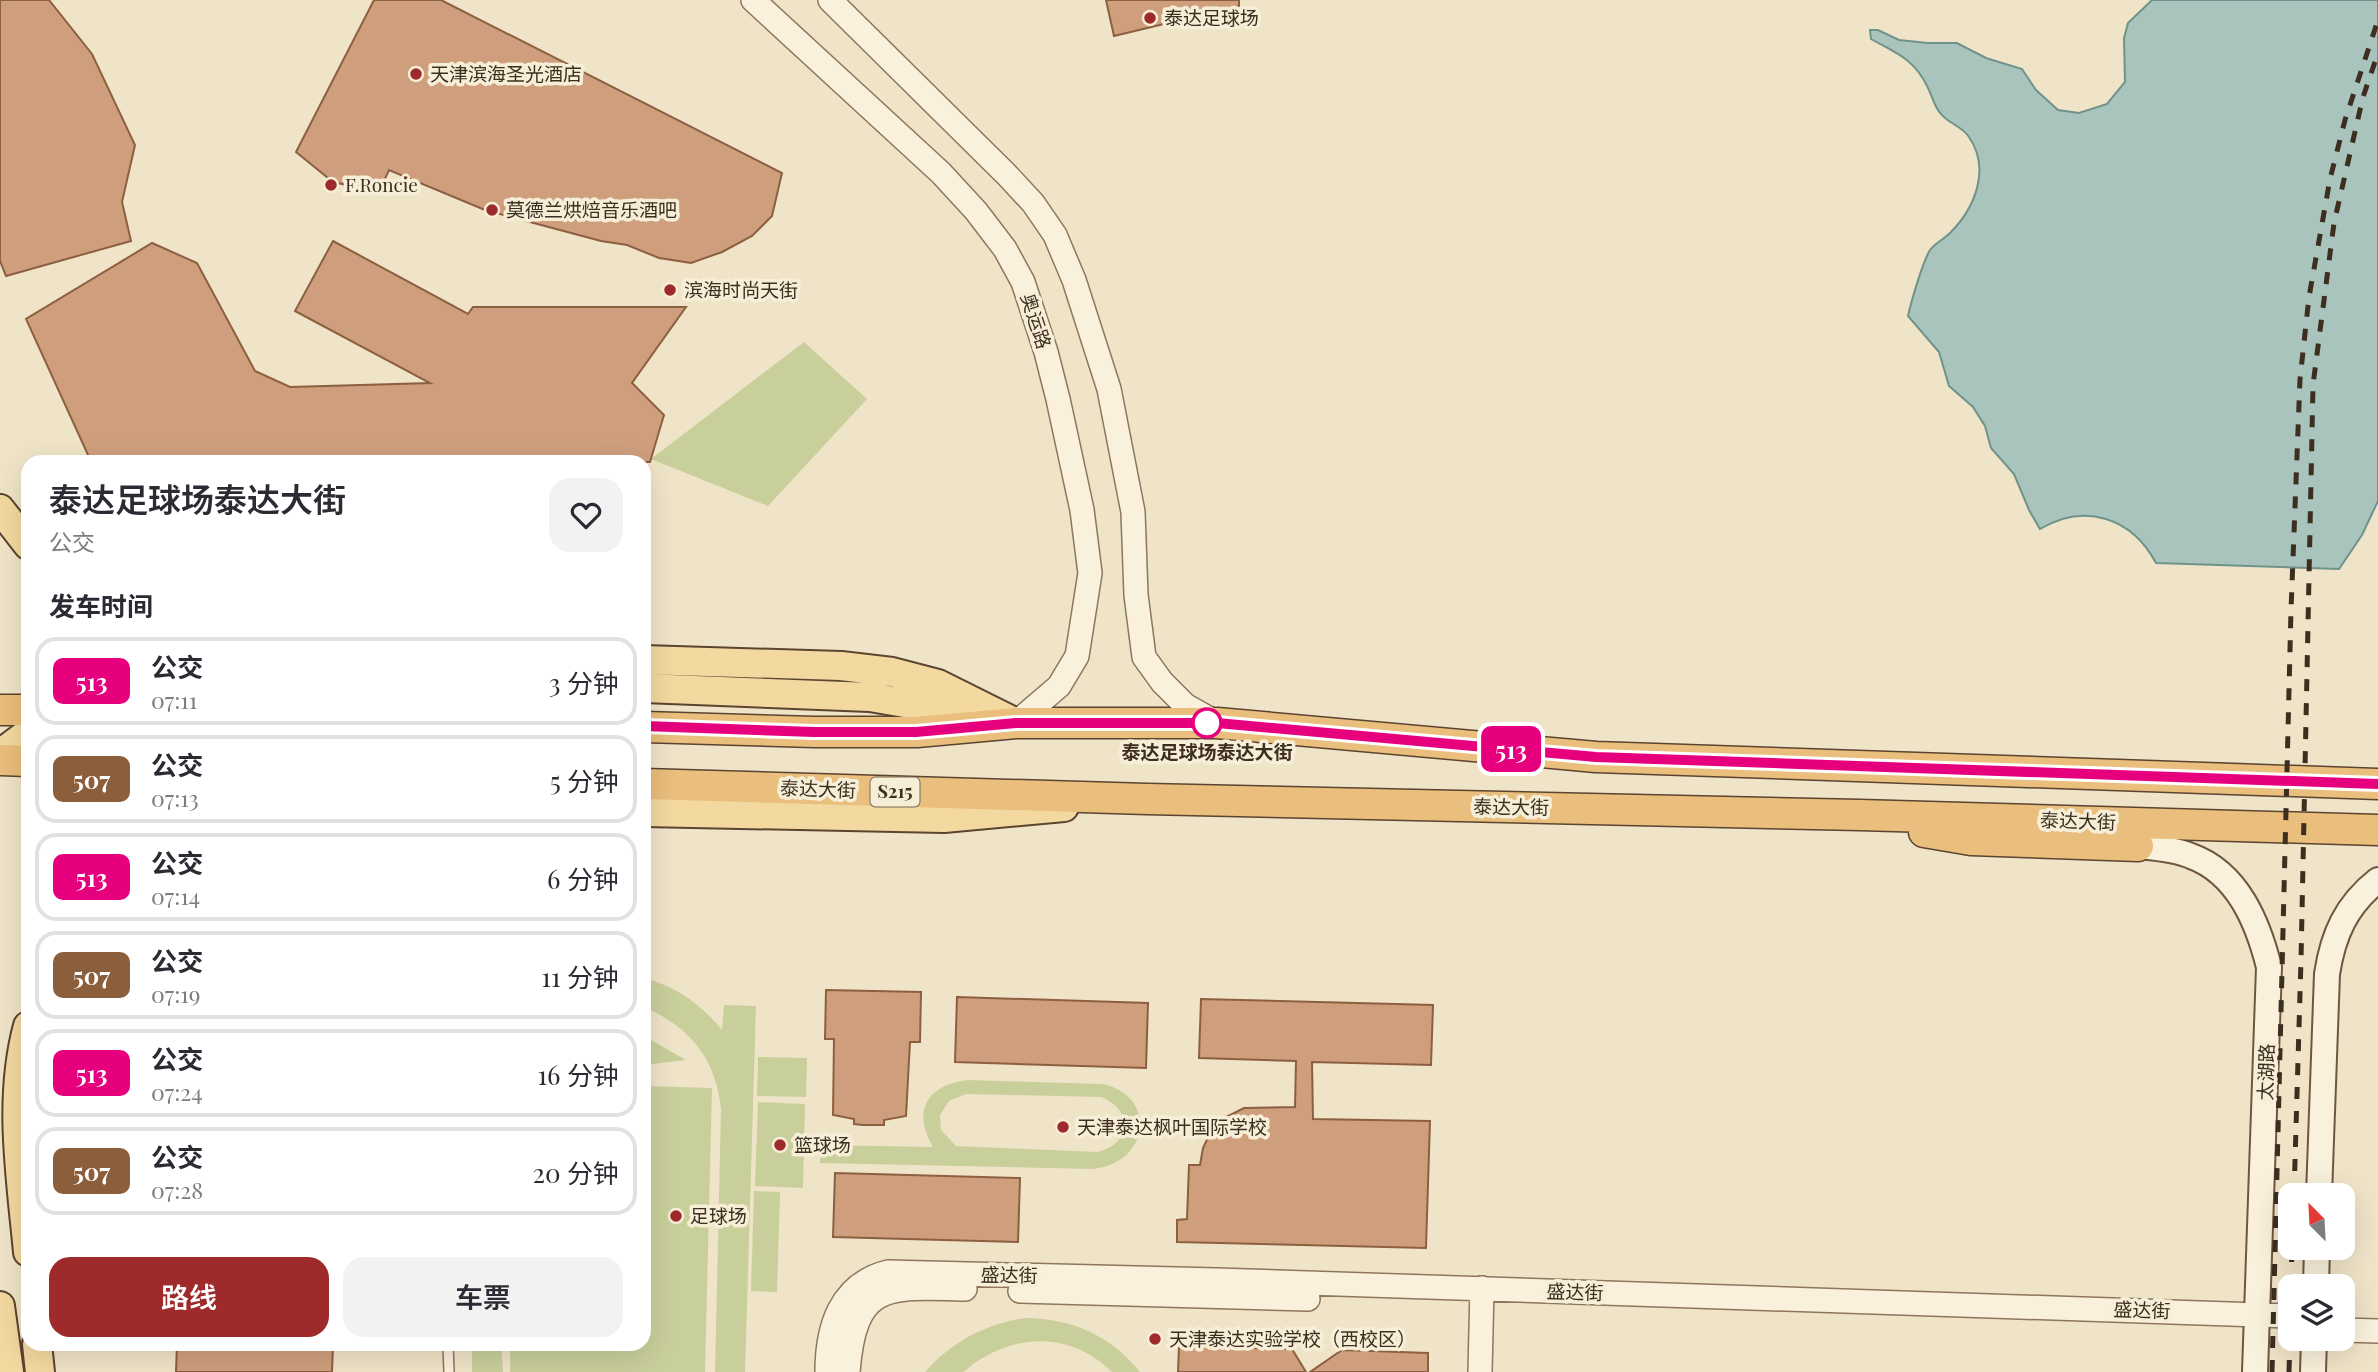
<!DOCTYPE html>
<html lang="zh">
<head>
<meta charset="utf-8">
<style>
	body { margin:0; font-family:"Playfair Display","Noto Sans SC",serif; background:#f2f2f3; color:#2b2b33; height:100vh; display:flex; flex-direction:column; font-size:26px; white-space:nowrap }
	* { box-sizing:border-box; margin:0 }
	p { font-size:23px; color:#7c7c81 }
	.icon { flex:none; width:38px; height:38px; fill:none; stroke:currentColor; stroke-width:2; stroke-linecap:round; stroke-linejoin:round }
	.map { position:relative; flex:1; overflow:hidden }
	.details { position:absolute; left:21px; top:455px; width:630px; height:896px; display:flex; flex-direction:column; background:#fff; border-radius:21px; box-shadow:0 7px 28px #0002 }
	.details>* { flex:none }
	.badge { padding:0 14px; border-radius:10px; font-size:24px; line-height:46px }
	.needle { width:46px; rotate:336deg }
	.buttons { position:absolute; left:2278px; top:1183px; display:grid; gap:14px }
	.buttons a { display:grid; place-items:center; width:77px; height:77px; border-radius:14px; background:#fff; box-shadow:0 7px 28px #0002; font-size:35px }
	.map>.badge { position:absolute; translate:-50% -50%; box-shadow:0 0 0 4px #fff }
	h2 { padding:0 28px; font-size:26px; line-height:63px }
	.round { display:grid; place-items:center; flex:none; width:74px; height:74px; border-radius:21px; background:#f2f2f3 }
	.summary { display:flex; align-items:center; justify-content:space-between; height:119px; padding:0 28px }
	h1 { font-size:33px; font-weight:600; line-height:52px }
	.primary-button { display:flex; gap:14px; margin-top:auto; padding:14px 28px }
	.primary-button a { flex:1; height:80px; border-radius:21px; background:#9e2a2b; color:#fff; font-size:28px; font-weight:600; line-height:80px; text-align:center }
	.primary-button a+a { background:#f2f2f3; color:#2b2b33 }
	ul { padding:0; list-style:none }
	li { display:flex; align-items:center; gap:21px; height:88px; margin:0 14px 10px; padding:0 14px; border:4px solid #e1e1e2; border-radius:21px }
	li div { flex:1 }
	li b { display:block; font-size:26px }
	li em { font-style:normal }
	li .badge { min-width:77px; font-weight:700; text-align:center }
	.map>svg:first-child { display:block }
	.green { fill:#c9cf9b; fill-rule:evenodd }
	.water { fill:#a9c4bc; stroke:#6f938a; stroke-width:2 }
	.building { fill:#cf9f7d; stroke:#8d5f41; stroke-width:2 }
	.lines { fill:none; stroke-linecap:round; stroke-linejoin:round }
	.service-casing { stroke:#8d765c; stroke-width:12 }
	.tertiary-casing { stroke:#8d765c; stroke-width:26 }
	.secondary-casing { stroke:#6f573f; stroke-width:28 }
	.primary-casing { stroke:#5b4430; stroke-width:32 }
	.trunk-casing { stroke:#5b4430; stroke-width:33 }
	.service { stroke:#faf1dc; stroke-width:9 }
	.tertiary { stroke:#faf1dc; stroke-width:23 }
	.secondary { stroke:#faf1dc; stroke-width:24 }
	.primary { stroke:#f3d9a0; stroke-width:28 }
	.trunk { stroke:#eabe7c; stroke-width:30 }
	.rail { stroke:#3d2e20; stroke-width:5; stroke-dasharray:12 12; stroke-linecap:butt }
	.line-casing { stroke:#fff; stroke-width:16 }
	.line { stroke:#e6007e; stroke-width:10 }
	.poi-dot { fill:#9e2a2b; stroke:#f7eed8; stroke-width:2.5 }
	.stop-dot { fill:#fff; stroke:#e6007e; stroke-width:3.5 }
	.labels { text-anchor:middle; stroke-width:7; stroke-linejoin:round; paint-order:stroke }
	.shield { fill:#f7eed8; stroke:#756857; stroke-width:2 }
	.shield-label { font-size:18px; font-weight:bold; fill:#3d2e20 }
	.poi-label { font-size:19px; fill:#3d2e20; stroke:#f7eed8; text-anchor:start }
	.street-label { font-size:19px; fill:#3d2e20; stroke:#f7eed8 }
	.stop-label { font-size:19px; font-weight:bold; fill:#3d2e20; stroke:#f7eed8 }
</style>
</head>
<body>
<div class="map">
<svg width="2378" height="1372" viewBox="0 0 2378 1372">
	<rect width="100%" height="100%" fill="#f0e4c8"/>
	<path class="green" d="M804,342L867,399L768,506L651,459Z
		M644,978C677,987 701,1004 722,1030L724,1005L756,1006L745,1372H715L721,1109C716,1059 690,1027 644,1007Z
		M644,1036L686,1060L644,1065Z
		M758,1057L807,1058L806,1097L757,1096Z
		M967,1080L1103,1084C1159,1097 1149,1164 1092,1169L820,1163L821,1145L933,1147C912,1111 926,1086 967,1080ZM966,1094L1101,1097C1134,1110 1132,1144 1097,1152L956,1146L941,1130L940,1115L949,1101Z
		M644,1086L712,1088L705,1372H510V1344H644Z
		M758,1102L805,1104L803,1188L755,1186Z
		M754,1191L780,1192L777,1292L751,1291Z
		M1026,1318C1073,1319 1110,1335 1140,1372H1112C1082,1342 1040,1333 1001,1349C993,1352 984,1357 976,1362C972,1364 968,1370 963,1372C956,1372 934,1372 925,1372C951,1342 987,1323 1026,1318Z
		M472,1344H501L503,1372H472Z"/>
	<path class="water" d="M2152,0H2378V501L2362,535L2339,569L2156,563C2132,518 2085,502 2040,529L2029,510L2014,474L1991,448L1985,426L1973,407L1949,386L1939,352L1908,316C1911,302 1923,261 1930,250C1934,244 1944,239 1950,233C1975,208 1991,169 1969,137C1962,126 1949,124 1941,114C1934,107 1932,95 1927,86C1914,59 1896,53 1871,39L1870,30H1878L1899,40L1928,43H1957L1986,58L2022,69L2036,90L2058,110L2079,113L2107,104L2125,82L2124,38L2128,23Z"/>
	<path class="building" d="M0,0H49L92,54L135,145L122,202L131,241L6,276L0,261Z
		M374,0H441L782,173L772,216L752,236L722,252L691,263L659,258L627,245L601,241L485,210L389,170L379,192L333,182L296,152Z
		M1106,0H1239V6L1114,36Z
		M333,241L468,314L473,307H686L632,383L664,415L650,462H96L88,455L26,319L152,243L197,263L255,371L290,387L430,383L295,311Z
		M826,990L921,992L920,1042H910L906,1116L884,1120V1125H863L854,1124V1119L833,1115L834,1039H825Z
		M957,997L1148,1003L1146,1068L955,1062Z
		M1201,999L1433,1005L1431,1065L1312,1062L1313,1119L1430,1121L1426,1248L1177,1242V1220L1187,1219L1189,1165H1200L1203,1148L1211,1131L1226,1117L1244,1108L1295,1107L1296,1061L1199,1058Z
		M835,1173L1020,1178L1018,1242L833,1237Z
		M177,1344L333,1345L332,1372H176Z
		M1179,1346L1292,1349L1306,1372H1178Z
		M1342,1350L1428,1353V1372H1310Z"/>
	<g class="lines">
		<g class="service-casing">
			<path id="service" d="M448,1344L449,1372"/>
		</g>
		<g class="tertiary-casing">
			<path id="tertiary" d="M753,0L941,173L976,211L1005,249L1023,282L1046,352L1058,399L1082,510L1090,573L1077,656L1059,686L1016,723
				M830,0L1006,174L1033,203L1055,235L1074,280L1109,389L1133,512L1136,595L1144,657L1162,682L1185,705L1217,723
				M1020,1291L1308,1299
				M2343,1330L2378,1331
				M827,1372C827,1327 840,1284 888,1272L1217,1280L2291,1316
				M848,1372C855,1282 886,1287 965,1289
				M1480,1372L1482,1288"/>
		</g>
		<g class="secondary-casing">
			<path id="secondary" d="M2138,846C2156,848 2175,849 2191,856C2238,873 2258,923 2269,967L2255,1372
				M2319,1195L2327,974C2333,935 2346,905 2378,880
				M2316,1286L2317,1248
				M2313,1372L2314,1339"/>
		</g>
		<g class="primary-casing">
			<path id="primary" d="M0,509L28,545
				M644,660L841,666L892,672L938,684L1016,723
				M644,688L870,697L986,717
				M0,754L28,733
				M644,812L944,818L1064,807
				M28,1026C8,1100 21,1177 28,1252
				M0,1306L9,1372
				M37,1344L40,1372"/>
		</g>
		<g class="trunk-casing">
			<path id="trunk" d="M0,710H28
				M644,727L814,732H917L1016,723H1217L1596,757L2378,784
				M0,760L28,761
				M644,784L1147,799L1860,815L2378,830
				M1924,832L1971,840L2138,846"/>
		</g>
		<use href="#service" class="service"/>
		<use href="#tertiary" class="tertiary"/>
		<use href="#secondary" class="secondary"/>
		<use href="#primary" class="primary"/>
		<use href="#trunk" class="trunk"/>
		<path class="rail" d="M2294,1195L2301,960L2313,385L2334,223L2363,97L2378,53
			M2291,1286L2292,1248
			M2272,1372L2291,610L2300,379L2309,297L2330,179L2345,120L2378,20
			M2289,1372L2291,1304"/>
	</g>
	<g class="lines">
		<g class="line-casing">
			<path id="line" d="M644,726L814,732H916L1016,723H1217L1596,757L2378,784"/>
		</g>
		<use href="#line" class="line"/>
	</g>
	<g class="poi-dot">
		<circle cx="1150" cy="18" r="7"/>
		<circle cx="416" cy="74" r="7"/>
		<circle cx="331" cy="185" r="7"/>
		<circle cx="492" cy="210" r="7"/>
		<circle cx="670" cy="290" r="7"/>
		<circle cx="1063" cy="1127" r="7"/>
		<circle cx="780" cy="1145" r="7"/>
		<circle cx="676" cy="1216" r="7"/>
		<circle cx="1155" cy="1339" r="7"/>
	</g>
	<circle class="stop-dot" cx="1207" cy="723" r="14"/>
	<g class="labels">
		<rect class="shield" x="870.5" y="777.5" width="49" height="29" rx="5"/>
		<g class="shield-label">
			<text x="895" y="798">S215</text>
		</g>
		<g class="poi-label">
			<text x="1164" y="25">泰达足球场</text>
			<text x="430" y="81">天津滨海圣光酒店</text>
			<text x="345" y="192">F.Roncie</text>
			<text x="506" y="217">莫德兰烘焙音乐酒吧</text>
			<text x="684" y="297">滨海时尚天街</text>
			<text x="1077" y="1134">天津泰达枫叶国际学校</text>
			<text x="794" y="1152">篮球场</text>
			<text x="690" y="1223">足球场</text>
			<text x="1169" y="1346">天津泰达实验学校（西校区）</text>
		</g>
		<g class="street-label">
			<text transform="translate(1036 321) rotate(72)" y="7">奥运路</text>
			<text transform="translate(818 789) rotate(2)" y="7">泰达大街</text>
			<text transform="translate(1511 807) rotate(1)" y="7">泰达大街</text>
			<text transform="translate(2078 821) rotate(2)" y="7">泰达大街</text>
			<text transform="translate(2266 1072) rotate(-88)" y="7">太湖路</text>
			<text transform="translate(1009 1275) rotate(1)" y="7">盛达街</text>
			<text transform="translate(1575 1292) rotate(2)" y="7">盛达街</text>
			<text transform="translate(2142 1310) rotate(2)" y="7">盛达街</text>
		</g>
		<g class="stop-label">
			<text x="1207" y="759">泰达足球场泰达大街</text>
		</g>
	</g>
</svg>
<div class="buttons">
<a><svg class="needle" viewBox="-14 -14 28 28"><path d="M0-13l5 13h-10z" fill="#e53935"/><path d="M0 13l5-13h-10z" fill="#7c7c81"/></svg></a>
<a><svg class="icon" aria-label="layers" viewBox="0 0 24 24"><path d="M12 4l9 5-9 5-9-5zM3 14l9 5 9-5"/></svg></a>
</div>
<b class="badge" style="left:1511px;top:749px;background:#e6007e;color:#fff">513</b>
<section class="details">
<div class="summary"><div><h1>泰达足球场泰达大街</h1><p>公交</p></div><a class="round"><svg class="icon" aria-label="heart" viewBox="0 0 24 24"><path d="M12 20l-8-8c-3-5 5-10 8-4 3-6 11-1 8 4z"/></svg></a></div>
<h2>发车时间</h2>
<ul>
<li><span class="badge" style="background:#e6007e;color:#fff">513</span><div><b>公交</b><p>07:11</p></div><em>3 分钟</em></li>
<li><span class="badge" style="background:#8b5e3c;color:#fff">507</span><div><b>公交</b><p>07:13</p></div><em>5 分钟</em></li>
<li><span class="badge" style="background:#e6007e;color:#fff">513</span><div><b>公交</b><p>07:14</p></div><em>6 分钟</em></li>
<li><span class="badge" style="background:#8b5e3c;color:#fff">507</span><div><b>公交</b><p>07:19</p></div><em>11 分钟</em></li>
<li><span class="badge" style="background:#e6007e;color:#fff">513</span><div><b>公交</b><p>07:24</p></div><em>16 分钟</em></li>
<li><span class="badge" style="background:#8b5e3c;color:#fff">507</span><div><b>公交</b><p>07:28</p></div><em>20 分钟</em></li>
</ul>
<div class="primary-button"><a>路线</a><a>车票</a></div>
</section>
</div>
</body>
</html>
